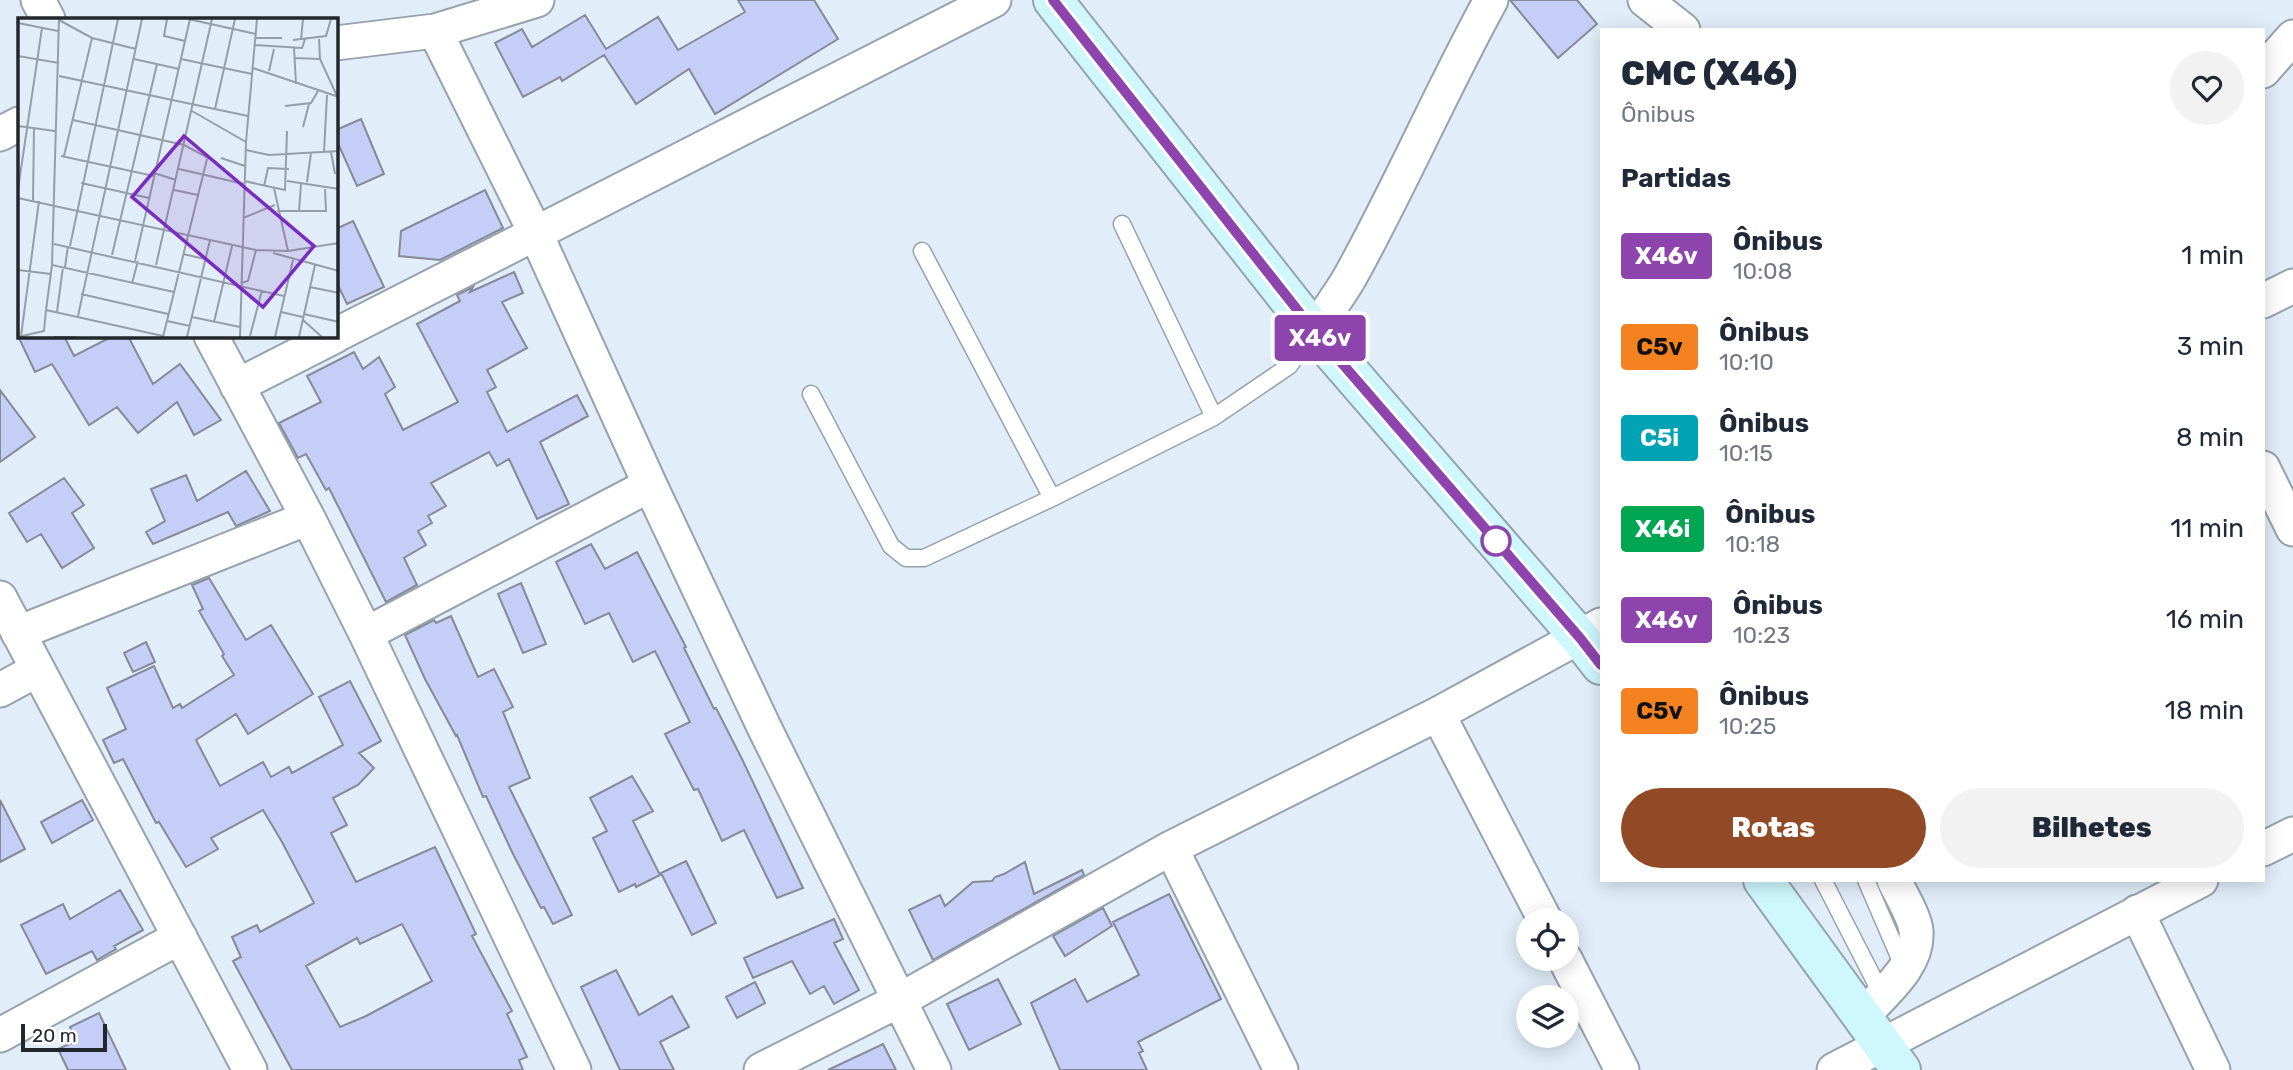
<!DOCTYPE html>
<html lang="pt">
<head>
<meta charset="utf-8">
<style>
	body { margin:0; font-family:Rubik,sans-serif; background:#f2f2f3; color:#1f2937; height:100vh; display:flex; flex-direction:column; font-size:26px; white-space:nowrap }
	* { box-sizing:border-box; margin:0 }
	p { font-size:23px; color:#747a83 }
	.icon { flex:none; width:38px; height:38px; fill:none; stroke:currentColor; stroke-width:2; stroke-linecap:round; stroke-linejoin:round }
	.map { position:relative; flex:1; overflow:hidden }
	.details { position:absolute; left:1600px; top:28px; width:665px; height:854px; display:flex; flex-direction:column; background:#fff; border-radius:0px; box-shadow:0 4px 18px #0003 }
	.details>* { flex:none }
	.badge { padding:0 14px; border-radius:5px; font-size:24px; line-height:46px }
	.tools { position:absolute; left:1516px; top:908px; display:grid; gap:14px }
	.tools a { display:grid; place-items:center; width:63px; height:63px; border-radius:50%; background:#fff; box-shadow:0 4px 18px #0003; font-size:35px }
	.scale { position:absolute; left:21px; bottom:18px; width:86px; box-sizing:border-box; padding-left:7px; border:4px solid #22272b; border-top:0; font-size:19px; line-height:24px; white-space:nowrap; color:#22272b; -webkit-text-stroke:5px #fff; paint-order:stroke }
	.map>.badge { position:absolute; translate:-50% -50%; box-shadow:0 0 0 4px #fff }
	h2 { padding:0 21px; font-size:26px; line-height:63px }
	.round { display:grid; place-items:center; flex:none; width:74px; height:74px; border-radius:37px; background:#f2f2f3 }
	.summary { display:flex; align-items:center; justify-content:space-between; height:119px; padding:0 21px }
	h1 { font-size:33px; font-weight:800; line-height:52px }
	.action { display:flex; gap:14px; margin-top:auto; padding:14px 21px }
	.action a { flex:1; height:80px; border-radius:42px; background:#914a25; color:#fff; font-size:28px; font-weight:800; line-height:80px; text-align:center }
	.action a+a { background:#f2f2f3; color:#1f2937 }
	ul { padding:0; list-style:none }
	li { display:flex; align-items:center; gap:21px; height:91px; padding:0 21px }
	li div { flex:1 }
	li b { display:block; font-size:26px }
	li em { font-style:normal }
	li .badge { min-width:77px; font-weight:700; text-align:center }
	.map>svg:first-child { display:block }
	.building { fill:#c5cef7; stroke:#868997; stroke-width:2; fill-rule:evenodd }
	.lines { fill:none; stroke-linecap:round; stroke-linejoin:round }
	.service-casing { stroke:#96a2ac; stroke-width:19 }
	.minor-casing { stroke:#96a2ac; stroke-width:37 }
	.secondary-casing { stroke:#96a2ac; stroke-width:42 }
	.service { stroke:#fff; stroke-width:16 }
	.minor { stroke:#fff; stroke-width:33 }
	.secondary { stroke:#cef8fe; stroke-width:38 }
	.line-casing { stroke:#fff; stroke-width:16 }
	.line { stroke:#8e44ad; stroke-width:10 }
	.stop-dot { fill:#fff; stroke:#8e44ad; stroke-width:3.5 }
	.inset-road { fill:none; stroke:#959ea7; stroke-width:2 }
	.view { fill:#7b2cbf; fill-opacity:0.15; stroke:#7b2cbf; stroke-width:3.5 }
	.inset-edge { fill:none; stroke:#22272b; stroke-width:3.5 }
</style>
</head>
<body>
<div class="map">
<svg width="2293" height="1070" viewBox="0 0 2293 1070">
	<rect width="100%" height="100%" fill="#e1eef9"/>
	<path class="building" d="M738,0H814L838,39L715,114L689,69L636,104L604,55L562,81L560,77L523,97L495,43L522,29L532,47L585,15L606,49L658,17L678,50L745,12Z
		M1510,0H1577L1597,24L1558,58Z
		M361,119L384,174L357,186L336,139V130Z
		M485,190L503,228L440,260L399,256L401,231Z
		M353,221L384,287L347,304L336,281V229Z
		M514,272L523,293L502,302L527,348L487,370L496,387L487,392L507,432L577,395L588,416L540,442L569,504L537,519L509,459L497,466L489,452L431,483L446,506L428,516L432,523L418,531L426,545L404,558L417,585L386,602L329,488L326,490L306,454L298,458L279,423L321,402L307,376L354,352L363,369L379,357L395,387L385,394L403,430L458,402L417,324L460,301L457,295L473,287L470,292Z
		M18,336H64L74,356L113,336H128L153,384L180,364L221,420L194,435L177,402L138,433L117,407L89,425L52,364L35,372Z
		M0,390L35,437L0,462Z
		M246,471L270,511L236,526L228,512L153,544L146,532L165,521L151,489L186,475L197,501Z
		M64,478L84,505L72,513L94,548L62,568L41,534L27,542L9,513Z
		M591,544L605,569L637,552L686,647L684,648L714,709L716,708L742,759L803,888L777,898L744,830L722,841L698,789L694,790L665,734L690,722L655,651L633,662L609,613L585,624L556,562Z
		M209,578L246,640L271,625L313,694L248,734L236,714L196,740L220,786L263,762L271,777L289,767L292,773L343,745L319,697L350,681L381,741L359,753L374,768L358,785L333,798L347,825L331,833L356,882L435,847L476,934L472,936L512,1011L507,1014L527,1057L519,1060L523,1070H292L233,961L241,957L232,937L257,925L260,932L314,903L282,842L263,810L211,838L218,849L186,867L159,822L156,823L123,759L114,763L103,740L126,729L107,688L154,666L173,708L180,704L182,708L234,675L222,656L224,654L199,611L203,609L192,585ZM402,924L432,981L366,1016L340,1027L306,966L357,938L360,944Z
		M521,583L546,644L523,653L498,594Z
		M451,616L478,677L494,669L513,707L503,712L530,778L509,787L572,915L553,924L544,907L541,908L513,854L486,796L483,797L457,735L456,736L425,679L405,635L434,620L436,623Z
		M146,642L155,662L133,672L124,653Z
		M632,776L653,811L633,821L660,875L636,887L635,884L619,892L593,838L607,831L590,798Z
		M0,800L25,849L0,862Z
		M82,800L93,820L52,843L41,822Z
		M686,861L716,923L692,935L661,873Z
		M1025,862L1034,894L1082,870L1084,875L933,960L909,910L940,895L945,906L973,882L992,881L995,877L1004,874Z
		M120,890L143,930L114,946L116,949L97,960L92,951L46,974L21,925L63,904L70,919Z
		M1169,894L1221,999L1138,1042L1143,1051L1139,1053L1147,1070H1060L1031,1003L1075,979L1087,1002L1139,975L1113,922Z
		M1103,908L1112,926L1065,956L1053,936Z
		M834,919L843,939L834,943L859,990L834,1004L824,986L810,994L792,961L753,978L744,958Z
		M616,970L639,1015L672,996L689,1027L660,1042L674,1070H620L581,987Z
		M998,979L1021,1024L969,1050L947,1004Z
		M755,982L765,1003L737,1018L726,997Z
		M99,1013L126,1070H68L58,1049L76,1041L70,1027Z
		M883,1044L896,1070H828Z"/>
	<g class="lines">
		<g class="service-casing">
			<path id="service" d="M1122,224L1214,417
				M922,251L1052,498
				M811,394L891,546L906,558H924L1052,498L1214,417L1289,366L1314,331
				M1823,880L1882,995
				M1866,880L1904,968"/>
		</g>
		<g class="minor-casing">
			<path id="minor" d="M38,0L48,19
				M1645,0L1683,30
				M435,31L535,232L650,485L764,727L934,1070
				M336,43L435,31L537,0
				M2263,71L2293,37
				M0,134L19,124
				M2263,301L2293,286
				M1314,331C1326,313 1339,296 1350,277C1400,187 1441,91 1491,0
				M336,335L994,0
				M211,336L308,518L366,634L574,1070
				M237,386L335,336
				M2263,468L2293,529
				M0,598L250,1070
				M18,633L308,518
				M366,634L650,485
				M0,690L37,670
				M1438,714L1545,920
				M1171,848L1281,1070
				M2263,849L2293,834
				M2137,912L2213,1070
				M1565,959L1622,1070
				M1862,1017C1883,993 1919,966 1916,931C1915,917 1900,893 1894,880
				M0,1035L180,937
				M761,1070L900,1000L1171,848L1438,714L1601,625
				M1834,1070L2201,880"/>
		</g>
		<g class="secondary-casing">
			<path id="secondary" d="M1053,0L1314,331L1580,638L1601,665
				M1763,880L1901,1070"/>
		</g>
		<use href="#service" class="service"/>
		<use href="#minor" class="minor"/>
		<use href="#secondary" class="secondary"/>
	</g>
	<g class="lines">
		<g class="line-casing">
			<path id="line" d="M1053,0L1314,331L1580,638L1601,665"/>
		</g>
		<use href="#line" class="line"/>
	</g>
	<circle class="stop-dot" cx="1496" cy="541" r="14"/>
	<g transform="translate(18 18)">
		<rect width="320" height="320" fill="#e1eef9"/>
		<path class="inset-road" d="M41,1L34,247L156,274M149,1L146,18L167,23M170,1L238,16M41,2L74,20L118,31M0,5L40,13M238,20H264M301,21L302,41L319,78M275,22L308,18L313,1M283,22L285,1M237,27L284,30L287,21M276,30L278,66M0,38L41,45M276,40L302,41M116,41L161,51M163,41L234,56M235,50L321,79M251,53L256,31M41,58L230,98M267,88L293,85L300,73M197,91L217,1M174,93L228,124M55,102L166,127L198,144M0,108L37,113M285,109L291,86M228,132L251,137L321,133M306,134L309,77M313,134L317,156M43,138L136,158M46,138L74,20M203,140L227,148M161,151L226,166M136,155L158,162M226,163L267,172L269,113M269,163L321,171M289,164L293,135M63,165L131,180M246,168L250,150L271,151M256,170L270,233M0,171L24,10M156,172L180,177M0,180L238,232L270,233L321,225M15,182L16,110M259,193H308L307,171M281,193L283,166M225,200L257,187M36,226L266,278M52,228L100,1M255,235L321,253M165,236L187,241M94,237L139,46M117,243L172,1M138,247L194,1M47,249L50,228M0,252L33,256M114,265L120,243M223,265L230,263L238,232M292,269L321,275M63,276L150,296M28,292L34,247M39,294L45,249M263,294L285,299M286,296L321,304M60,298L124,1M174,299L222,309M285,302L304,319M149,303L172,308M196,304L214,228M3,318L21,183M232,318L244,272M0,319L26,313L28,292L145,318M36,319H58M145,319L189,141M169,319L192,222M222,319L228,124L239,1M257,319L275,242M281,319L297,247"/>
		<path class="view" d="M166,118L296,228L245,289L114,179Z"/>
		<rect width="320" height="320" class="inset-edge"/>
	</g>
</svg>
<div class="tools">
<a><svg class="icon" aria-label="locate" viewBox="0 0 24 24"><circle cx="12" cy="12" r="6"/><path d="M12 2v4M12 18v4M2 12h4M18 12h4"/></svg></a>
<a><svg class="icon" aria-label="layers" viewBox="0 0 24 24"><path d="M12 4l9 5-9 5-9-5zM3 14l9 5 9-5"/></svg></a>
</div>
<div class="scale">20 m</div>
<b class="badge" style="left:1320px;top:338px;background:#8e44ad;color:#fff">X46v</b>
<section class="details">
<div class="summary"><div><h1>CMC (X46)</h1><p>Ônibus</p></div><a class="round"><svg class="icon" aria-label="heart" viewBox="0 0 24 24"><path d="M12 20l-8-8c-3-5 5-10 8-4 3-6 11-1 8 4z"/></svg></a></div>
<h2>Partidas</h2>
<ul>
<li><span class="badge" style="background:#8e44ad;color:#fff">X46v</span><div><b>Ônibus</b><p>10:08</p></div><em>1 min</em></li>
<li><span class="badge" style="background:#f58220;color:#111">C5v</span><div><b>Ônibus</b><p>10:10</p></div><em>3 min</em></li>
<li><span class="badge" style="background:#00a3b4;color:#fff">C5i</span><div><b>Ônibus</b><p>10:15</p></div><em>8 min</em></li>
<li><span class="badge" style="background:#00a651;color:#fff">X46i</span><div><b>Ônibus</b><p>10:18</p></div><em>11 min</em></li>
<li><span class="badge" style="background:#8e44ad;color:#fff">X46v</span><div><b>Ônibus</b><p>10:23</p></div><em>16 min</em></li>
<li><span class="badge" style="background:#f58220;color:#111">C5v</span><div><b>Ônibus</b><p>10:25</p></div><em>18 min</em></li>
</ul>
<div class="action"><a>Rotas</a><a>Bilhetes</a></div>
</section>
</div>
</body>
</html>
